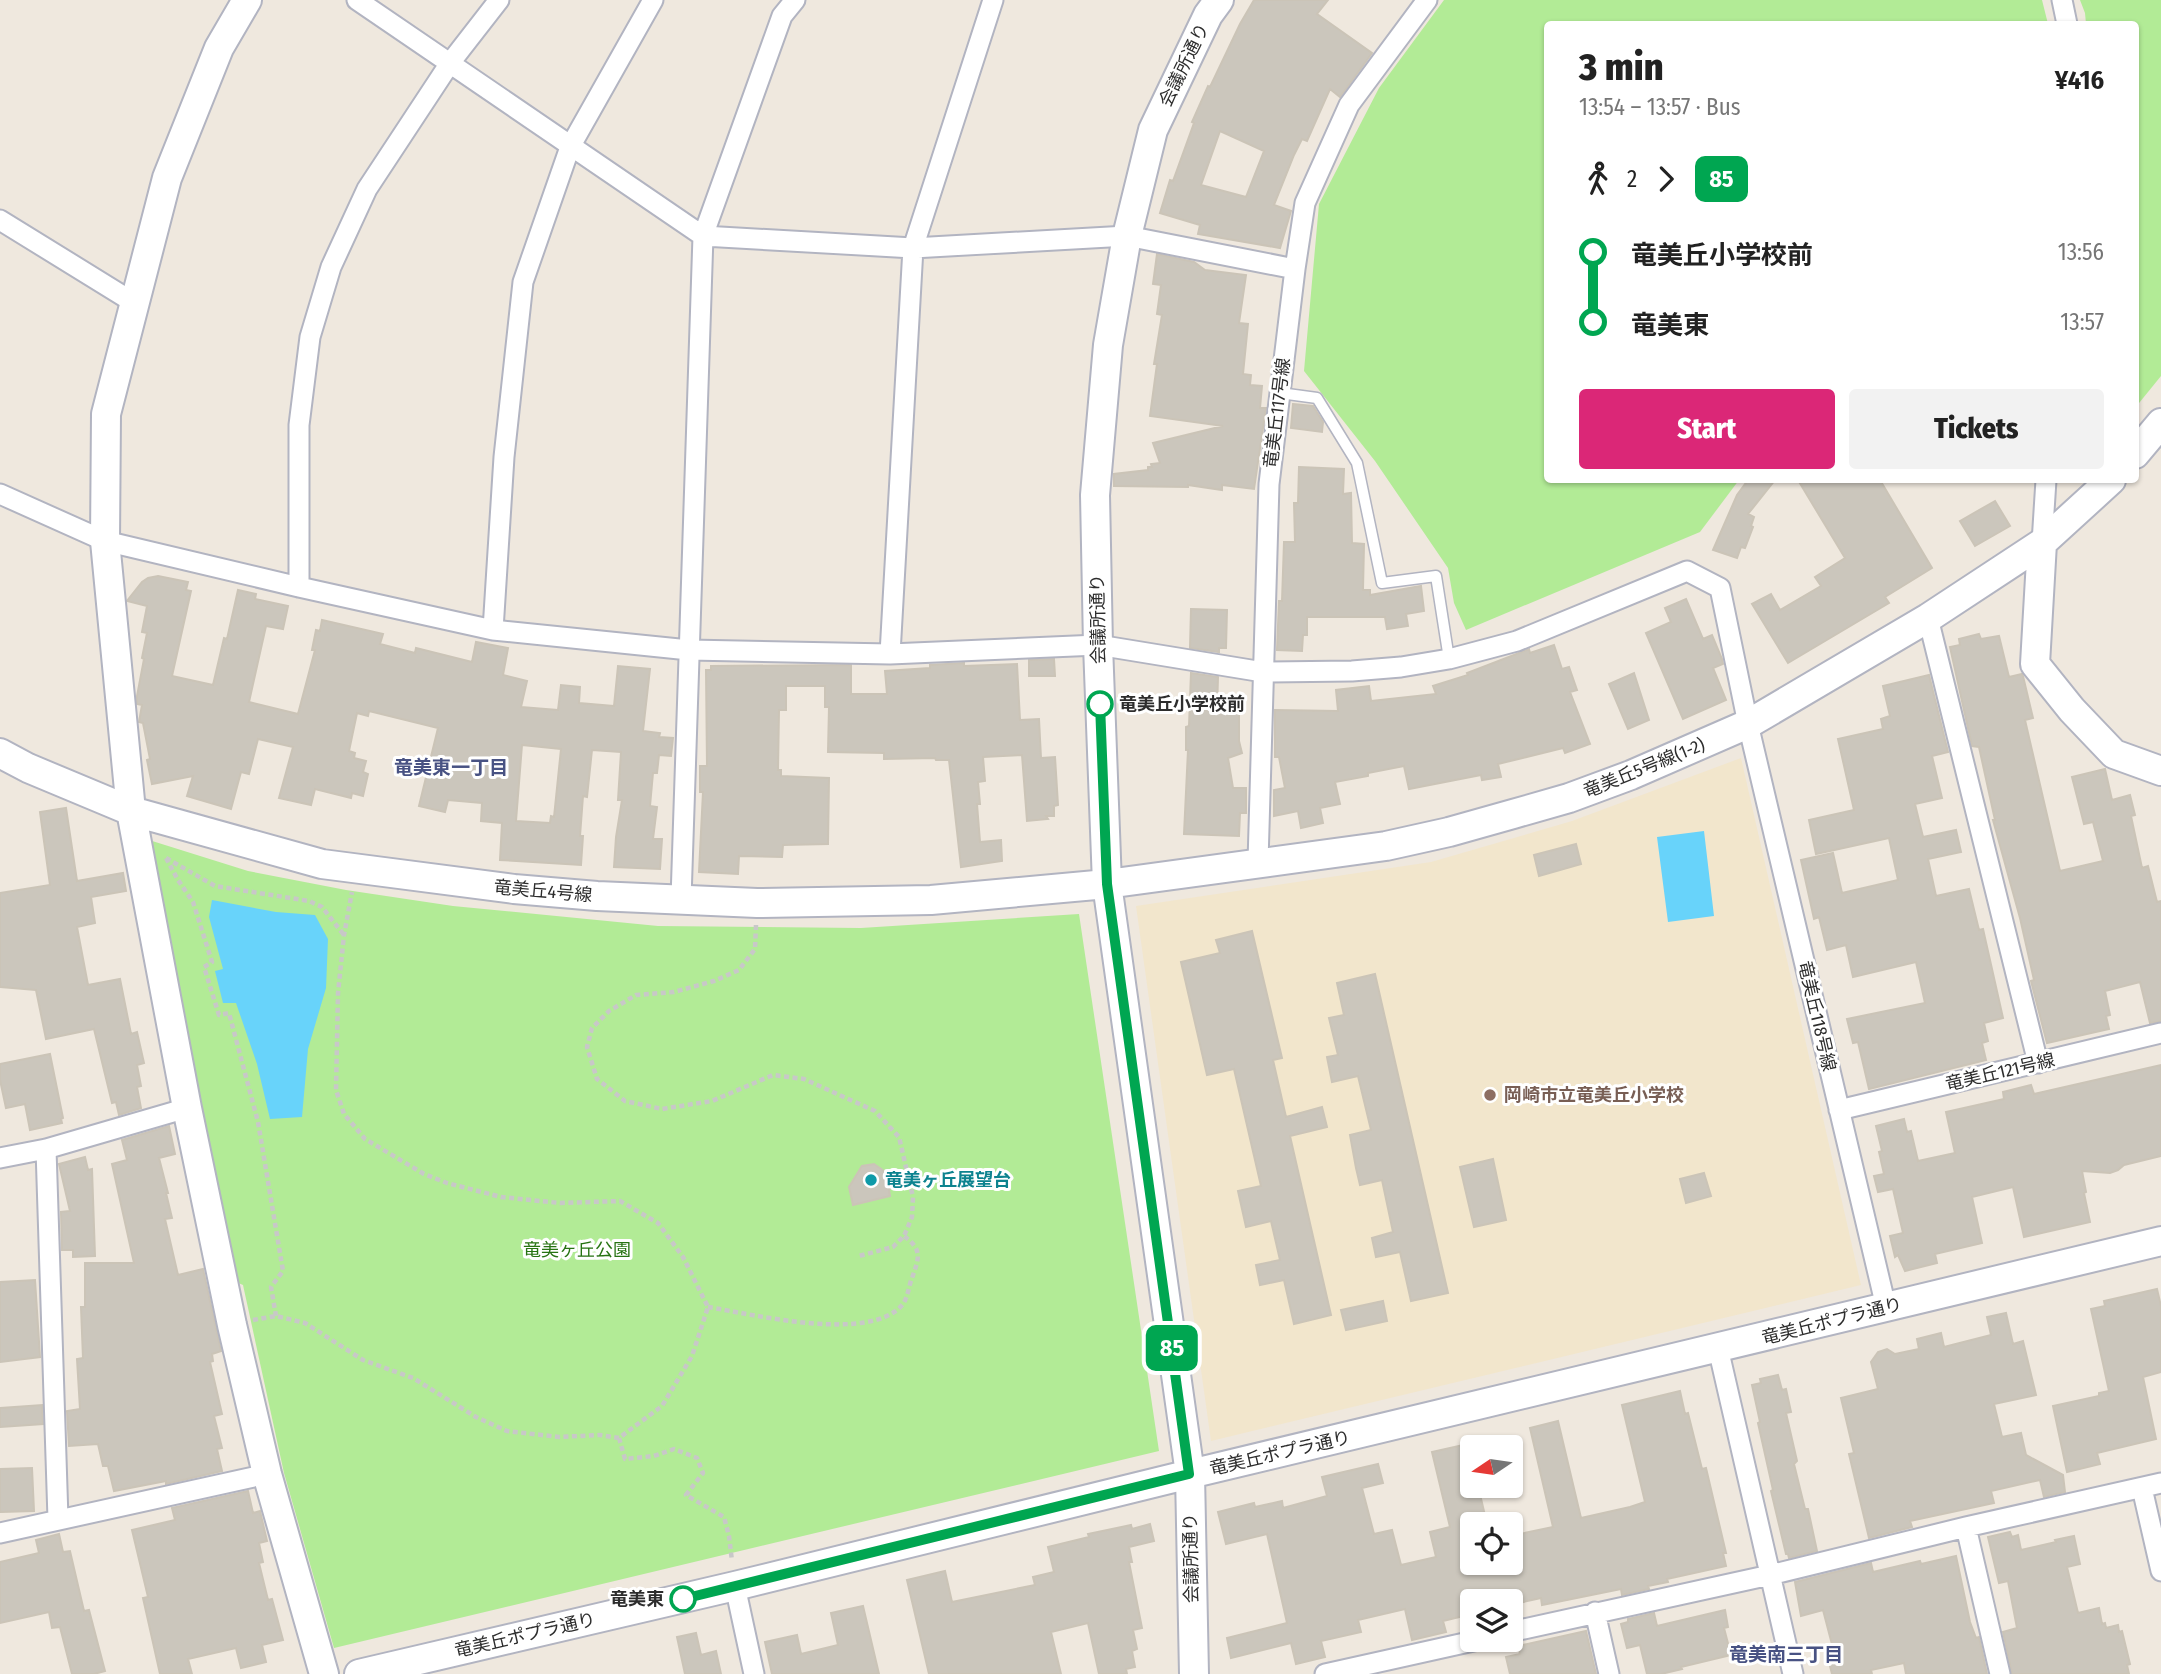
<!DOCTYPE html>
<html lang="en">
<head>
<meta charset="utf-8">
<style>
	body { margin:0; font-family:"Fira Sans Condensed","Noto Sans JP",sans-serif; background:#f2f2f2; color:#222; height:100vh; display:flex; flex-direction:column; font-size:26px; white-space:nowrap }
	* { box-sizing:border-box; margin:0 }
	p { font-size:23px; color:#767676 }
	.icon { flex:none; width:38px; height:38px; fill:none; stroke:currentColor; stroke-width:2; stroke-linecap:round; stroke-linejoin:round }
	.map { position:relative; flex:1; overflow:hidden }
	.sheet { position:absolute; left:1544px; top:21px; width:595px; height:462px; display:flex; flex-direction:column; background:#fff; border-radius:7px; box-shadow:0 2px 5px #0004 }
	.sheet>* { flex:none }
	.badge { padding:0 14px; border-radius:10px; font-size:24px; line-height:46px }
	.needle { width:46px; rotate:257deg }
	.fabs { position:absolute; left:1460px; top:1435px; display:grid; gap:14px }
	.fabs a { display:grid; place-items:center; width:63px; height:63px; border-radius:7px; background:#fff; box-shadow:0 2px 5px #0004; font-size:35px }
	.map>.badge { position:absolute; translate:-50% -50%; box-shadow:0 0 0 4px #fff }
	.legs { display:flex; align-items:center; gap:10px; height:77px; padding:0 35px; font-size:23px }
	.legs p { margin-inline-start:auto }
	.summary { display:flex; align-items:center; justify-content:space-between; height:119px; padding:0 35px }
	h1 { font-size:38px; font-weight:800; line-height:52px }
	.cta { display:flex; gap:14px; margin-top:auto; padding:14px 35px }
	.cta a { flex:1; height:80px; border-radius:7px; background:#db2777; color:#fff; font-size:28px; font-weight:800; line-height:80px; text-align:center }
	.cta a+a { background:#f2f2f2; color:#222 }
	ul { padding:0 35px; list-style:none }
	li { display:flex; align-items:center; gap:24px; height:70px; font-size:26px }
	li i { display:grid; place-items:center; width:10px; height:100%; margin:0 9px; background:currentColor }
	li i::after { content:''; width:18px; height:18px; margin:-9px; border:5px solid; border-radius:50%; background:#fff }
	li p { margin-inline-start:auto }
	li:first-child i { background:linear-gradient(#0000 50%,currentColor 0) }
	li:last-child i { background:linear-gradient(currentColor 50%,#0000 0) }
	.map>svg:first-child { display:block }
	.education { fill:#f2e6cc }
	.green { fill:#b2eb96 }
	.water { fill:#68d3fa }
	.building { fill:#cbc6bc; stroke:#cbc4b7; stroke-width:2; fill-rule:evenodd }
	.lines { fill:none; stroke-linecap:round; stroke-linejoin:round }
	.lane-casing { stroke:#b2b4c1; stroke-width:13 }
	.street-casing { stroke:#b2b4c1; stroke-width:23 }
	.secondary-casing { stroke:#b2b4c1; stroke-width:32 }
	.path { stroke:#c8c8c8; stroke-width:4.5; stroke-dasharray:5 3.5; stroke-linecap:butt }
	.lane { stroke:#fff; stroke-width:10 }
	.street { stroke:#fff; stroke-width:19 }
	.secondary { stroke:#fff; stroke-width:28 }
	.line-1-casing { stroke:#fff; stroke-width:16 }
	.line-1 { stroke:#00a651; stroke-width:10 }
	.stop-1-dot { fill:#fff; stroke:#00a651; stroke-width:3.5 }
	.education-dot { fill:#8d6e63; stroke:#fff; stroke-width:2.5 }
	.culture-dot { fill:#0f9aa8; stroke:#fff; stroke-width:2.5 }
	.labels { text-anchor:middle; stroke-width:6; stroke-linejoin:round; paint-order:stroke }
	.street-label { font-size:18px; fill:#2d2d2d; stroke:#fff }
	.stop-label { font-size:18px; font-weight:bold; fill:#2d2d2d; stroke:#fff; text-anchor:start }
	.education-label { font-size:18px; font-weight:bold; fill:#785e54; stroke:#fff; text-anchor:start }
	.culture-label { font-size:18px; font-weight:bold; fill:#0d838f; stroke:#fff; text-anchor:start }
	.park-label { font-size:18px; fill:#277313; stroke:#fff }
	.neighbourhood-label { font-size:19px; font-weight:bold; fill:#485283; stroke:#fff }
</style>
</head>
<body>
<div class="map">
<svg width="2161" height="1674" viewBox="0 0 2161 1674">
	<rect width="100%" height="100%" fill="#efe8de"/>
	<path class="education" d="M1741,758L1861,1285L1211,1441L1136,906L1431,862L1572,821Z"/>
	<path class="green" d="M1444,0H2042L2048,24H1547V480H1739L1700,532L1466,630L1454,603L1448,568L1375,461L1304,371L1319,204L1379,88Z
		M2080,0H2161V376L2135,408V24H2086L2085,13Z
		M149,840L248,871L346,890L453,906L658,926L861,928L1079,914L1159,1451L334,1648L284,1473L243,1285L236,1282Z"/>
	<path class="water" d="M1704,831L1714,916L1668,922L1657,837Z
		M212,900L276,912L315,915L328,939L326,988L308,1049L302,1117L270,1119L257,1064L236,1003H223L215,971L223,969L209,917Z"/>
	<path class="building" d="M1254,0H1328L1317,14L1372,53L1340,97L1330,89L1307,141L1302,139L1294,155L1274,205L1291,211L1280,248L1198,234L1200,225L1160,213L1170,180L1173,181L1194,123L1192,122L1208,86L1210,87L1240,24ZM1220,131L1264,151L1246,197L1201,185Z
		M1157,254L1194,262L1205,270L1246,275L1239,323L1248,324L1243,374L1251,375L1250,385L1262,386L1260,408H1266L1254,489L1222,485V490L1188,485V487L1114,486V474L1148,470V467H1152L1151,464L1160,463L1153,443L1223,426L1150,416L1157,364H1154L1162,315L1157,314L1161,285L1153,284Z
		M1293,404L1313,406L1323,422L1322,432L1291,428Z
		M1299,467L1344,469L1343,494L1351,493L1352,543L1364,544L1363,590H1370V595L1421,586L1424,611L1406,614L1408,626L1387,629L1385,617H1307V635H1303L1302,651L1277,650L1279,601H1282L1284,542H1295L1294,503H1298Z
		M1748,480H1775L1748,514L1754,517L1751,526L1753,527L1745,548L1741,547L1737,558L1713,550L1737,495Z
		M1798,480H1880L1932,568L1885,597L1889,603L1788,663L1752,604L1771,594L1780,610L1821,586L1815,577L1845,558Z
		M1995,501L2010,526L1975,546L1960,521Z
		M158,576L188,582L186,590L191,591L172,676L213,685L224,638L227,639L238,590L256,594L255,599L288,606L283,629L266,626L249,702L298,714L315,650H312L316,630L320,631L322,620L383,634L380,644L415,653L416,648L472,662L476,642L508,648L503,675L527,681L521,707L558,710L561,685L580,687L579,703L614,706L618,666L650,669L643,731L660,733L659,737L673,738L671,756L659,755L657,773H653L650,806L657,807L653,839H662L660,869L614,867L616,837L622,800H618L621,752L592,750L587,797L583,796L580,836H583L581,865L500,860L502,823L481,821L482,803L448,800L445,812L419,806L438,728L369,711L368,716L357,713L349,751L355,753L354,758L366,761L363,772L368,774L363,796L352,793L351,798L315,789L311,805L279,798L293,747L258,739L249,774L241,772L231,809L187,796L193,776L152,784L147,760L150,759L143,723L139,722L142,705L137,704V696L144,659L142,658L147,633L142,632L147,606L127,601L142,582L148,578ZM522,745L561,749L554,817L551,816L550,823L516,821Z
		M1686,599L1703,639L1712,635L1722,659L1723,664L1713,668L1726,700L1683,719L1646,633L1671,622L1665,608Z
		M1191,609L1227,610L1226,648H1219V652L1190,648Z
		M1979,634L1981,639L1999,636L2009,677L2022,674L2023,676L2033,718L2025,720L2060,871L2103,861L2093,822L2084,824L2072,777L2105,769L2112,800L2130,795L2135,815L2131,816L2142,868L2148,866L2157,902L2161,901V1021L2150,1023L2140,982L2105,991L2110,1015L2106,1016L2109,1029L2047,1043L2031,981L2034,980L2020,918L1993,820H1995L1979,747L1972,746L1950,647L1960,645L1959,639Z
		M1554,645L1562,669L1569,667L1577,690L1570,692L1590,744L1565,753L1563,748L1498,764L1501,777L1482,780L1481,775L1409,789L1404,766L1368,773V776L1335,782L1340,804L1320,808L1323,823L1301,828L1298,811L1274,816V790L1285,788L1279,757H1275V710L1338,711L1336,690L1369,686L1371,701L1436,694L1433,686L1468,675L1467,673L1514,655L1529,649L1530,653Z
		M1054,659L1055,676H1029V660Z
		M964,663V666L1017,664L1020,720L1039,719L1041,758L1055,757L1058,805L1054,806V816H1046L1048,819L1027,821L1022,755L983,757L985,781L978,782L980,804H977L980,842L1001,840L1002,861L961,867L949,760H936L935,758L884,759V753L828,752L829,707H825V686H786V710H779L778,770H781V776L829,778L828,844L783,845L782,857L739,856L738,874L699,872L703,792H700V766H707L706,670H711V666L851,665V694H887L885,671L930,668V665Z
		M1191,673L1218,677L1217,710L1239,711V741L1242,753L1228,758L1233,788H1246V813H1240L1239,836L1184,834L1188,750H1186V727L1189,726Z
		M1634,673L1649,720L1628,729L1609,684Z
		M1929,675L1948,752L1932,756L1942,798L1915,804L1923,837L1956,830L1961,852L1928,859L1936,896L1969,889L1979,930L1983,929L2003,1018L1984,1023L1988,1041L1982,1043L1986,1060L1869,1089L1858,1042L1853,1043L1847,1019L1925,1003L1916,962L1853,977L1846,945L1827,950L1819,917L1814,919L1801,860L1833,853L1842,893L1898,880L1889,838L1816,854L1809,820L1854,810L1838,739L1883,729L1881,719L1890,716L1883,686Z
		M66,808L77,881L123,873L126,891L91,897L95,923L77,927L88,985L120,979L131,1034L137,1032L144,1063L137,1065L141,1086L137,1087L141,1108L119,1115L116,1102L112,1103L94,1029L46,1039L36,990L0,987V893L50,885L40,812Z
		M1576,844L1581,864L1539,876L1534,855Z
		M1252,931L1282,1058L1273,1060L1286,1117L1322,1107L1327,1127L1290,1136L1331,1315L1294,1324L1284,1280L1260,1285L1256,1265L1280,1260L1271,1221L1246,1227L1238,1191L1261,1186L1234,1069L1207,1075L1181,962L1220,953L1216,940Z
		M1375,974L1448,1293L1411,1301L1400,1252L1376,1257L1372,1238L1393,1232L1382,1180L1360,1185L1356,1168L1350,1135L1371,1130L1358,1076L1332,1082L1327,1057L1338,1055L1329,1018L1344,1015L1337,983Z
		M50,1054L63,1118L61,1119L62,1123L30,1130L25,1104L6,1108L0,1080V1064Z
		M2161,1065V1156L2124,1165L2118,1170L2110,1173L2082,1171L2086,1192L2084,1193L2090,1222L2024,1237L2013,1187L1972,1197L1982,1243L1935,1254L1937,1263L1905,1271L1898,1255L1895,1257L1890,1236L1903,1233L1893,1189L1878,1192L1874,1176L1884,1174L1879,1152L1882,1151L1876,1126L1904,1119L1907,1132L1911,1131L1918,1161L1955,1153L1946,1112L2004,1099L2003,1092L2031,1085L2034,1094Z
		M169,1126L175,1154L159,1158L168,1193H166L172,1218L165,1219L178,1275L203,1269L221,1351L212,1354L213,1361L210,1362L222,1414L214,1416L222,1448L217,1449L222,1471L166,1484V1481L114,1491L108,1466H103L98,1444L69,1446L67,1411L80,1409L77,1359L83,1358L81,1307H85V1263H134L112,1164L127,1160L122,1140Z
		M85,1157L88,1170L92,1169L95,1256L73,1257V1250H62L61,1212L70,1211L59,1164Z
		M1493,1159L1506,1220L1474,1227L1460,1167Z
		M874,1164L887,1173L891,1188L889,1190L890,1196L853,1205L849,1187L862,1166Z
		M1704,1173L1711,1196L1686,1203L1680,1179Z
		M35,1280L40,1357L0,1362V1282Z
		M2157,1289L2161,1306V1372L2143,1377L2156,1439L2097,1453L2100,1464L2067,1472L2053,1406L2099,1396V1393L2109,1391L2091,1309L2105,1306L2104,1301Z
		M1383,1301L1387,1321L1346,1330L1341,1310Z
		M2006,1313L2013,1344L2023,1341L2036,1395L1994,1404L2002,1437L2021,1433L2026,1455L2063,1475L2065,1492L2044,1497L2040,1480L1991,1491L1994,1503L1910,1521L1912,1527L1869,1538L1849,1454L1854,1453L1841,1398L1878,1389L1871,1362L1878,1352L1887,1349L1895,1354L1919,1349L1917,1339L1941,1333L1944,1347L1991,1335L1987,1317Z
		M1778,1375L1782,1390L1786,1389L1791,1412L1786,1413L1797,1461L1794,1464L1805,1509H1808L1817,1551L1789,1558L1788,1554H1786L1771,1491L1773,1490L1758,1423L1760,1422L1752,1385L1761,1383L1760,1379Z
		M1680,1391L1685,1414L1688,1413L1702,1469L1706,1468L1726,1553H1723L1726,1566L1667,1579L1668,1582L1648,1586L1649,1589L1622,1595L1621,1589L1542,1605L1541,1598L1510,1605V1601H1472V1614L1443,1621L1446,1632L1412,1640L1405,1609L1358,1620L1361,1632L1321,1641L1325,1657L1296,1664L1291,1643L1231,1658L1227,1638L1287,1623L1267,1534L1226,1544L1218,1512L1254,1503L1255,1507L1282,1501L1283,1508L1327,1496L1322,1477L1378,1464L1383,1483L1362,1488L1374,1534L1392,1530L1401,1565L1436,1557L1430,1532L1450,1527L1432,1452L1468,1444L1472,1459V1486H1478L1487,1524H1472V1563H1510V1536L1553,1527L1530,1428L1558,1421L1581,1518L1630,1507L1645,1502L1622,1405Z
		M42,1405L43,1424L0,1427V1408Z
		M32,1468L34,1511L0,1512V1469Z
		M248,1491L253,1513L260,1511L267,1541L259,1543L263,1562L259,1563L268,1600L272,1599L283,1640L262,1645L266,1662L241,1668L236,1648L188,1659L192,1674H160L143,1598L148,1597L132,1530L175,1520L172,1508Z
		M1150,1524L1154,1541L1129,1547L1132,1562H1129L1142,1628L1133,1630L1137,1649L1132,1651L1135,1667L1126,1669L1127,1674H1099L1088,1623L1051,1632L1061,1674H929L907,1580L945,1571L952,1602L1035,1585L1033,1577L1054,1572L1048,1547L1089,1537L1088,1534L1131,1525L1132,1529Z
		M2010,1532L2012,1537L2018,1535L2021,1550L2056,1542L2055,1540L2074,1536L2080,1564L2067,1567L2078,1613L2099,1608L2102,1624L2105,1623L2106,1628L2118,1625L2119,1632L2122,1631L2130,1664L2127,1665L2129,1674H2012L2003,1632L2017,1628L2008,1581L1999,1583L1988,1537Z
		M59,1534L63,1552L70,1551L84,1611L89,1610L105,1671L94,1674H72L60,1627L52,1628L49,1612L0,1623V1562L39,1553L36,1540Z
		M1956,1556L1970,1622L1976,1638L1979,1637L1987,1674H1906L1904,1663L1871,1670L1872,1674H1832L1828,1658L1835,1656L1823,1610L1801,1616L1795,1582L1871,1563L1873,1572L1920,1561L1921,1564Z
		M863,1606L879,1674H772L765,1642L797,1635L801,1654L838,1645L831,1613Z
		M1725,1610L1728,1627L1724,1628L1731,1655L1681,1667L1682,1669L1661,1674H1647L1640,1645L1627,1648L1621,1624L1628,1622V1619L1654,1613L1657,1626Z
		M1586,1631L1596,1674H1510L1506,1657L1520,1654L1518,1646Z
		M696,1633L701,1655L716,1651L721,1674H685L677,1637Z"/>
	<g class="lines">
		<g class="lane-casing">
			<path id="lane" d="M1280,393L1317,398L1357,463L1382,583L1436,576L1449,659"/>
		</g>
		<g class="street-casing">
			<path id="street" d="M357,0L703,236L913,248L1127,236L1295,269
				M2062,0L2067,24
				M0,220L136,304
				M0,494L105,541L299,587L493,630L689,650L890,654L1098,645L1263,672L1352,671L1401,667L1449,659L1517,641L1687,571L1720,588L1748,724L1886,1307
				M2042,543L2046,480
				M299,587V425L310,337L331,267L367,189L450,63L499,0
				M1928,618L2038,1063
				M493,630L504,457L523,282L570,147L653,0
				M890,654L913,248L993,0
				M1258,862L1269,484L1295,269L1305,203L1349,105L1427,0
				M681,899L703,236L782,16L795,0
				M1839,1110L2161,1033
				M46,1149L58,1519
				M0,1158L46,1149L187,1108
				M1718,1348L1793,1674
				M2142,1488L2161,1571
				M1966,1527L2000,1674
				M0,1533L267,1474
				M735,1586L754,1674
				M1595,1612L1609,1674
				M1510,1632L1770,1575L1966,1527L2161,1483
				M1325,1674L1478,1640"/>
		</g>
		<g class="secondary-casing">
			<path id="secondary" d="M247,0L219,48L167,178L106,414L105,541L131,811L187,1108L232,1325L267,1474L324,1674
				M2135,454L2161,423
				M2042,543L2035,664L2072,710L2114,754L2161,771
				M0,753L28,768L131,811L322,864L514,889L597,896L757,903L931,900L1107,884L1386,846L1449,832L1513,814L1569,798L1631,775L1748,724L1928,618L2042,543L2111,480
				M359,1674L735,1586L1190,1474L2161,1241
				M1194,1674L1190,1474L1107,884L1098,645L1095,495L1108,345L1127,236L1153,130L1208,15L1219,0"/>
		</g>
		<path class="path" d="M166,858L178,880L193,902L212,962L204,967L219,1015L229,1013L258,1122L283,1271L271,1287L276,1316
			M166,858L215,886L309,901L322,907L344,935
			M756,925L755,949L739,970L714,981L674,992L636,995L609,1011L592,1028L587,1047L597,1079L625,1101L662,1109L712,1101L773,1075L804,1079L875,1111L899,1137L913,1197L912,1217L904,1236L893,1247L859,1256
			M708,1307C752,1314 871,1344 903,1304C908,1297 909,1285 912,1278C919,1258 923,1250 904,1236
			M253,1320L276,1316L305,1323L363,1360L413,1378L476,1417L507,1431L559,1437L600,1435L619,1438L662,1406L692,1356L708,1307L683,1257L658,1223L620,1201L560,1203L501,1197L447,1183L424,1174L365,1139L344,1114L336,1090L338,993L344,935L352,892
			M619,1438L625,1459L654,1456L674,1449L697,1458L703,1473L686,1495L724,1517L729,1536L732,1561"/>
		<use href="#lane" class="lane"/>
		<use href="#street" class="street"/>
		<use href="#secondary" class="secondary"/>
	</g>
	<g class="lines">
		<g class="line-1-casing">
			<path id="line-1" d="M683,1599L1189,1474L1107,884L1100,704"/>
		</g>
		<use href="#line-1" class="line-1"/>
	</g>
	<g class="stop-1-dot">
		<circle cx="1100" cy="704" r="12"/>
		<circle cx="683" cy="1599" r="12"/>
	</g>
	<circle class="education-dot" cx="1490" cy="1095" r="7"/>
	<circle class="culture-dot" cx="871" cy="1180" r="7"/>
	<g class="labels">
		<g class="street-label">
			<text transform="translate(1184 65) rotate(-64)" y="6">会議所通り</text>
			<text transform="translate(1277 413) rotate(-83)" y="6">竜美丘117号線</text>
			<text transform="translate(1098 619) rotate(-91)" y="6">会議所通り</text>
			<text transform="translate(1644 768) rotate(-22)" y="6">竜美丘5号線(1-2)</text>
			<text transform="translate(543 891) rotate(5)" y="6">竜美丘4号線</text>
			<text transform="translate(1817 1016) rotate(77)" y="6">竜美丘118号線</text>
			<text transform="translate(2000 1072) rotate(-13)" y="6">竜美丘121号線</text>
			<text transform="translate(1832 1321) rotate(-14)" y="6">竜美丘ポプラ通り</text>
			<text transform="translate(1280 1453) rotate(-13)" y="6">竜美丘ポプラ通り</text>
			<text transform="translate(1191 1558) rotate(-91)" y="6">会議所通り</text>
			<text transform="translate(525 1635) rotate(-13)" y="6">竜美丘ポプラ通り</text>
		</g>
		<g class="stop-label">
			<text x="1119" y="710">竜美丘小学校前</text>
			<text x="664" y="1605" text-anchor="end">竜美東</text>
		</g>
		<g class="education-label">
			<text x="1504" y="1101">岡崎市立竜美丘小学校</text>
		</g>
		<g class="culture-label">
			<text x="885" y="1186">竜美ヶ丘展望台</text>
		</g>
		<g class="park-label">
			<text x="577" y="1256">竜美ヶ丘公園</text>
		</g>
		<g class="neighbourhood-label">
			<text x="451" y="774">竜美東一丁目</text>
			<text x="1786" y="1661">竜美南三丁目</text>
		</g>
	</g>
</svg>
<div class="fabs">
<a><svg class="needle" viewBox="-14 -14 28 28"><path d="M0-13l5 13h-10z" fill="#e53935"/><path d="M0 13l5-13h-10z" fill="#767676"/></svg></a>
<a><svg class="icon" aria-label="locate" viewBox="0 0 24 24"><circle cx="12" cy="12" r="6"/><path d="M12 2v4M12 18v4M2 12h4M18 12h4"/></svg></a>
<a><svg class="icon" aria-label="layers" viewBox="0 0 24 24"><path d="M12 4l9 5-9 5-9-5zM3 14l9 5 9-5"/></svg></a>
</div>
<b class="badge" style="left:1172px;top:1348px;background:#00a651;color:#fff">85</b>
<section class="sheet">
<div class="summary"><div><h1>3 min</h1><p>13:54 – 13:57 · Bus</p></div><b>¥416</b></div>
<div class="legs"><svg class="icon" aria-label="walk" viewBox="0 0 24 24"><circle cx="13" cy="4" r="2"/><path d="M13 8l-2 6 4 7M11 14l-3 7M7 12l3-4h3l4 4"/></svg>2<svg class="icon" aria-label="forward" viewBox="0 0 24 24"><path d="M9 5l7 7-7 7"/></svg><b class="badge" style="background:#00a651;color:#fff">85</b></div>
<ul>
<li><i style="color:#00a651"></i><b>竜美丘小学校前</b><p>13:56</p></li>
<li><i style="color:#00a651"></i><b>竜美東</b><p>13:57</p></li>
</ul>
<div class="cta"><a>Start</a><a>Tickets</a></div>
</section>
</div>
</body>
</html>
